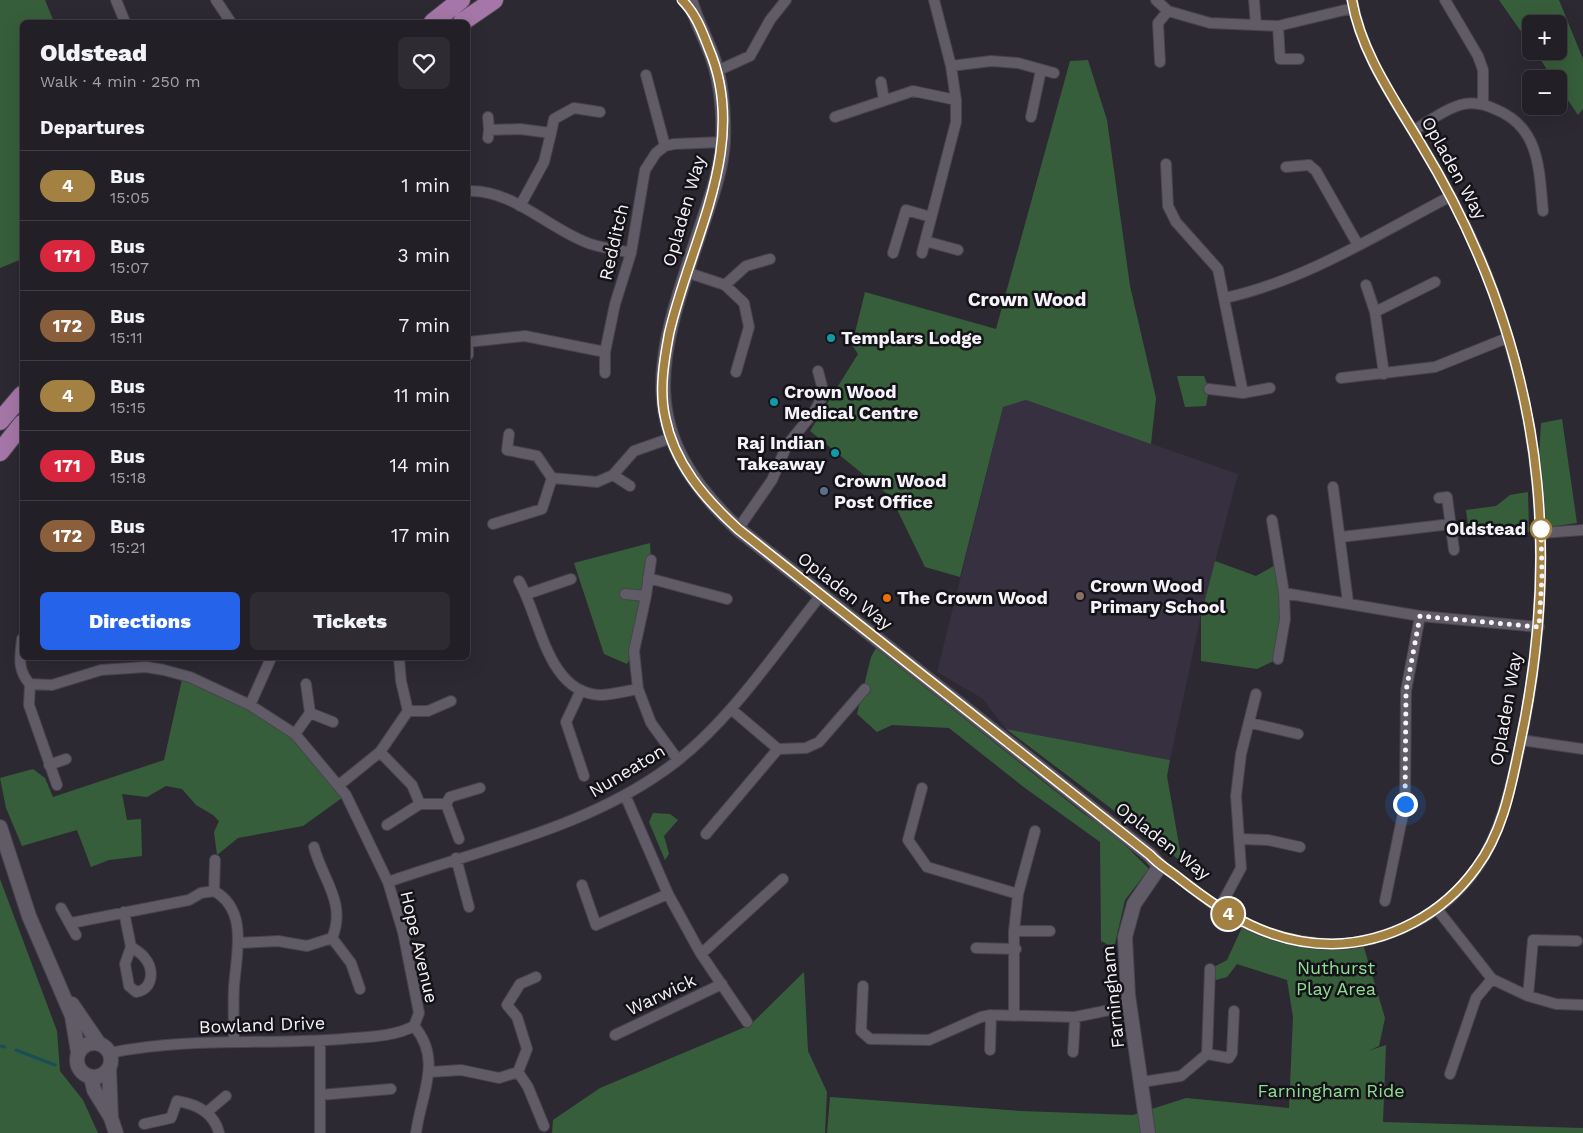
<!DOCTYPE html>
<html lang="en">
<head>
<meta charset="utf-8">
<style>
	body { margin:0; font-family:"Work Sans",sans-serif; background:#2e2c32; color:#f1f3f6; height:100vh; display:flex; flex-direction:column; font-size:19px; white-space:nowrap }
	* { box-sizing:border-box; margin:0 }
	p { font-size:16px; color:#a2a2a7 }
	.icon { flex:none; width:28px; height:28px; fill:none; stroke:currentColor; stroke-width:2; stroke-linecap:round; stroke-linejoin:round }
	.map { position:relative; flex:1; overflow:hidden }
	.drawer { position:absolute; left:20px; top:20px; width:450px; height:640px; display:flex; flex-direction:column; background:#221f26; border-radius:8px; box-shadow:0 5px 20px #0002,0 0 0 1px #3f3d43 }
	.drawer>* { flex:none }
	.badge { padding:0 10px; border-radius:16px; font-size:18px; line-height:32px }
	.fabs { position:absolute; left:1522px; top:15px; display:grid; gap:10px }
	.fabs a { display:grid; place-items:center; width:45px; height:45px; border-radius:8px; background:#221f26; box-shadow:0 5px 20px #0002,0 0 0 1px #3f3d43; font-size:25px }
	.you { position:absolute; width:25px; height:25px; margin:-12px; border:4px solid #fff; border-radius:50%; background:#1a73e8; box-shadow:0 0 0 8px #1a73e833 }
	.map>.badge { position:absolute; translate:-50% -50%; box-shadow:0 0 0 2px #fff }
	h2 { padding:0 20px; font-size:19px; line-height:45px }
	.round { display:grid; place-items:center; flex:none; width:52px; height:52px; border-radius:8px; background:#2e2c32 }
	.overview { display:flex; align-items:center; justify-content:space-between; height:85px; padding:0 20px }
	h1 { font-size:24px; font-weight:800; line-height:38px }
	.cta { display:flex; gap:10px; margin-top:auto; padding:10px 20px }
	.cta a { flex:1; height:58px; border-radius:8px; background:#2563eb; color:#fff; font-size:20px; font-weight:800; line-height:58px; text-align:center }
	.cta a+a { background:#2e2c32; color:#f1f3f6 }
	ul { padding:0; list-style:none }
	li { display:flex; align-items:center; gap:15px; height:70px; padding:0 20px; border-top:1px solid #3f3d43 }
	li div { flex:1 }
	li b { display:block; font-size:19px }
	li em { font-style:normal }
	li .badge { min-width:55px; font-weight:700; text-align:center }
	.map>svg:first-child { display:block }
	.built { fill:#363040 }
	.green { fill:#375e3a }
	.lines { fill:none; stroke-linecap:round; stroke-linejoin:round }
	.stream { stroke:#1a4e56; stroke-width:3 }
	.street-casing { stroke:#46444c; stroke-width:12 }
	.secondary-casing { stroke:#46444c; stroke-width:16 }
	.highway-casing { stroke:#46444c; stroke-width:20 }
	.street { stroke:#605b67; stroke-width:10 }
	.secondary { stroke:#605b67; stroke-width:14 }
	.highway { stroke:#a576a7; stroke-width:18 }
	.line-casing { stroke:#fff; stroke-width:11 }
	.line { stroke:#a38142; stroke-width:8 }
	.walk { stroke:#f5f3f9; stroke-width:5; stroke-dasharray:0 9 }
	.culture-dot { fill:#0f9aa8; stroke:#141317; stroke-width:2 }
	.service-dot { fill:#5c6f8a; stroke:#141317; stroke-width:2 }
	.stop-dot { fill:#fff; stroke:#a38142; stroke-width:2.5 }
	.education-dot { fill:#8d6e63; stroke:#141317; stroke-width:2 }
	.food-dot { fill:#e8710a; stroke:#141317; stroke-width:2 }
	.labels { text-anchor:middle; stroke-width:5; stroke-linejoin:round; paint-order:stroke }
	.street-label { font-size:18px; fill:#f5f3f9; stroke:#141317 }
	.poi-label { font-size:18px; font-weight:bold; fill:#f5f3f9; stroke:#141317; text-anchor:start }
	.stop-label { font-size:18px; font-weight:bold; fill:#f5f3f9; stroke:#141317; text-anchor:end }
	.park-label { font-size:18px; fill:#91dc95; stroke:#141317 }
	.neighbourhood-label { font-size:19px; font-weight:bold; fill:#f5f3f9; stroke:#141317 }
</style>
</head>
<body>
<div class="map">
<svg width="1583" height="1133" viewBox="0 0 1583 1133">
	<rect width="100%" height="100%" fill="#2d2933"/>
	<path class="built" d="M1026,400L1238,474L1201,615L1170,760L1006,729L983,699L937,672L1003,407Z"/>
	<path class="green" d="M0,0H45L54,22H22V259L0,268Z
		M1499,0H1559L1583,59V109L1578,115L1559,87V79H1553L1535,51H1559V24H1531V46Z
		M1088,60L1107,120L1130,286L1156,398L1151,444L1026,400L1003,407L960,577L925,567L891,497L810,431L858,354L852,345L865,292L996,329L1070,61Z
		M1177,376H1204L1209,389L1206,406L1185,407Z
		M1562,419L1577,523L1535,529L1541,423Z
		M1528,492L1529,532H1469L1466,510L1496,506L1510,495Z
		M650,543L651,560L634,651L627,664L604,654L574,563Z
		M1215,561L1256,576L1279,563L1284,593L1278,659L1257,669L1201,661V615Z
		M876,648L1084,814L1113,833L1149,869L1125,900L1114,948L1101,941L1100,842L1025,788L949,728L892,725L877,732L857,714L871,657Z
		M183,675L295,734L346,795L303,826L238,838L217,855L214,832L219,821L213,815L196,805L182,789L166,786L147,797L122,794L127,820L141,819L142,856L109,860L91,867L77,830L22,846L6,808L0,778L33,769L45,778L53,797L164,760Z
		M1006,729L1170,760L1167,776L1182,862Z
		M653,813L670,814L678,820L664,836L669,854L665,860L649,822Z
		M0,879L57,1031L60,1071L83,1100L98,1133H0Z
		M1244,923L1327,944L1362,941L1385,1018L1379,1046L1368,1051L1386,1045L1383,1122L1583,1128V1133H827L830,1097L1020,1111L1133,1115L1186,1098L1289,1108L1293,1017L1287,980L1237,964L1227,977L1209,982L1210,969L1227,960Z
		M804,972L808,1051L827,1092L825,1133H552L553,1120L600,1088L750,1025Z"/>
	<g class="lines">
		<path class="stream" d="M0,1046L5,1047
			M16,1050L55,1065"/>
		<g class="street-casing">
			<path id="street" d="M116,0L125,22
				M216,0L230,21
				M1156,0L1168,11L1210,23L1256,25L1278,26L1353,8
				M1254,0L1256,25
				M1445,0L1478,56L1483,70V103
				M1278,26L1280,59H1299
				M1160,62L1158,23L1168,11
				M951,66L991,61L1018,63L1054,73
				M717,71L750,56L770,20L786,0
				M646,75L665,146
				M881,82L884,100
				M488,117L489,130
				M835,117L913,91L956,100
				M1031,117L1041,70
				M1413,131C1428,122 1443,110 1460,105C1473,101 1485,104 1497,110C1540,128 1539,170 1543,211
				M551,133L554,119L574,108L600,112
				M488,138L489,130L520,129L551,133L544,162L520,206
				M1166,164L1168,206L1176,222L1218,269L1243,393
				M1286,167L1309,165L1316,171L1358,245
				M468,191C510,189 545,225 583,241C597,248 616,249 631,253
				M925,241L958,250
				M893,253L906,210L931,217
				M922,253L956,122V100L951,66L934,0
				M686,272L725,285L744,303L749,327L736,372
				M725,285L746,266L770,259
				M1366,285L1375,312L1384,374
				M1225,298C1306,280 1378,234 1451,196
				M1375,312L1435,282
				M468,342L525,336L605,352L615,304L631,253L645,170L656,153L665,146L674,144L723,142
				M468,355V343
				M605,373V352
				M1341,378L1435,367L1507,338
				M1209,389L1243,393L1270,388
				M509,434L507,450L537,456L552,478
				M613,475L630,486
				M1333,487L1348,602
				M1439,498L1447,497L1454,550
				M1272,520L1284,593L1285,619L1278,659
				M493,524L542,509L552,478L597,482L613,475L634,451L671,438
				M738,529L772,480L787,445L814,412L824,394L818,371
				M1541,533L1583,530
				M1341,537L1451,524
				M651,560L646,596L634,651L638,689L651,723L678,760
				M648,578L727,599
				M519,581C540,617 547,693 600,695C612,695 626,691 638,689
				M1284,593L1420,616L1539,627
				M527,594L571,579
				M625,594L646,596
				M22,639C20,657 17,670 30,684L52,685L101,670L146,667L164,670L190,677L250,705L295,734L346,795L388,882L403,932L419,1013L414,1026
				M399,658L401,681L408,711
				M30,684L29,705L57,785
				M581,690L566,722L584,776
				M250,705L271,658
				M408,711H428L451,701
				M310,713L333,722
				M1251,723L1298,734
				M295,734L310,713L306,684
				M1521,740L1583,749
				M778,749L806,748L819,742L865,689
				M380,752L412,785L420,804H446L450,797L480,788
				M49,765L66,759
				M339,785L380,752L408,711
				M922,788L908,840L927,867L1018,894L1014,931V1015
				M625,795L668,894L701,954L747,1022
				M446,804L459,839
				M387,825L420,804
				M706,834L778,749L731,709
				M1241,839L1268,840L1300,847
				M456,858L469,907
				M1160,866C1181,877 1197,893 1217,907C1248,930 1287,941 1325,944C1346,946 1368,941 1388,934C1425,921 1457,898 1479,865C1501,830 1510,790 1519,750C1538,662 1546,573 1537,482C1531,419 1515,355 1494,294C1476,242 1450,192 1421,144C1394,99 1361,53 1352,0
				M388,882C485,848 594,826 677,761C732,718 777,650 821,595
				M582,885L596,925L668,894
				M214,891C249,910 236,955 234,987C233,1005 234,1024 234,1042
				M214,891L215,860
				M1018,894L1035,831
				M1385,901L1405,804L1406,691L1420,616
				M61,908L76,935
				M1219,909L1241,868L1236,796L1241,754L1256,694
				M1437,909L1492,979L1528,996L1556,1004L1583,1005
				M124,912L131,947L125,964L129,986L136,992C153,990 155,969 144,957C141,953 136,950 131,947
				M71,923L189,900L201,893L214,891
				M1014,931H1050
				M332,938L351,963L360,989
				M239,943L278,941L307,946L332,938C347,903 322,879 314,847
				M976,948L1016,949
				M701,954L783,879
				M863,986L861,1031L870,1039L929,1040L981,1017L991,1015L1075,1017L1130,1006
				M1528,996L1533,940L1577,941
				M414,1026C443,1060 421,1094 416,1133
				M615,1035L722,984
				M990,1050L991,1015
				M1073,1052L1075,1017
				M110,1053C187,1037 266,1045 343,1039C366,1037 394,1037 414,1026
				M1207,1054L1229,1058L1232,1053L1234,1011
				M430,1072L461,1070L499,1078L518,1072L527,1049L517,1017L507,1005L520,984L536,977
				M518,1072L528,1087L544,1126
				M1450,1074L1476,998L1492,979
				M1142,1082L1181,1076L1207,1054L1210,969
				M320,1095L391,1089
				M207,1112L226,1096
				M144,1124L171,1118L177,1101C196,1104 214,1112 219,1133
				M320,1133V1041"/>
		</g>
		<g class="secondary-casing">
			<path id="secondary" d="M690,0C695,18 704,35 711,53C722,81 724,111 723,142C721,174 708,206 698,237C657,360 633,430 738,529L1150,855L1160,866L1134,904L1125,937L1128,995L1148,1133
				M0,827L29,916L72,1016L78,1052
				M72,1004L98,1042
				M77 1060a17 17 0 1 1 34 0a17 17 0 1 1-34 0Z
				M109,1068L111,1118L116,1133
				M91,1077L94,1090L110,1116"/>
		</g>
		<g class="highway-casing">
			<path id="highway" d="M433,22L461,0
				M462,22L494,0
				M0,421L22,395
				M0,452L22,424"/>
		</g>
		<use href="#street" class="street"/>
		<use href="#secondary" class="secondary"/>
		<use href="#highway" class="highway"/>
	</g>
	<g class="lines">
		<g class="line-casing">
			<path id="line" d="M682,0C696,14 702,31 709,49C750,145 690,241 669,334C664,361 659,390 665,417C674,463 704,498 738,529L1150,855C1159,865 1169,870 1180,879C1226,915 1271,944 1332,944C1389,943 1443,914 1476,868C1501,835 1510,793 1518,753C1538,663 1546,573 1537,482C1531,418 1515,352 1493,292C1474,241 1450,192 1422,146C1395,100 1361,53 1352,0"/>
		</g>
		<use href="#line" class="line"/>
		<path class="walk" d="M1405,804L1406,691L1420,616L1539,627L1542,576L1541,529"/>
	</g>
	<g class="culture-dot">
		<circle cx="831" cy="338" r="5"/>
		<circle cx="774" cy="402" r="5"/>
		<circle cx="835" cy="453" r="5"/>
	</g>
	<circle class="service-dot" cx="824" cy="491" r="5"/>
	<circle class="stop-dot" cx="1541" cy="529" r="10"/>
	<circle class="education-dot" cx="1080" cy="596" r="5"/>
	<circle class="food-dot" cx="887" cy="598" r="5"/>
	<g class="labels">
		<g class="street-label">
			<text transform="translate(1454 168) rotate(61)" y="6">Opladen Way</text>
			<text transform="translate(684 211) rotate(-74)" y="6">Opladen Way</text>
			<text transform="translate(614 242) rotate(-77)" y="6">Redditch</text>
			<text transform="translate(845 591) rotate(38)" y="6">Opladen Way</text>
			<text transform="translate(1506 709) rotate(-80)" y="6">Opladen Way</text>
			<text transform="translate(627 771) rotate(-31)" y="6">Nuneaton</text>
			<text transform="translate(1163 841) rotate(38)" y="6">Opladen Way</text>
			<text transform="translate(419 947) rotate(77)" y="6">Hope Avenue</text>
			<text transform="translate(661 995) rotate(-25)" y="6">Warwick</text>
			<text transform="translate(1113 997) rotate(-96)" y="6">Farningham</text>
			<text transform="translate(262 1025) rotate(-2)" y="6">Bowland Drive</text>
		</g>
		<g class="poi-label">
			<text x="841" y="344">Templars Lodge</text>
			<text x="784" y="398">Crown Wood<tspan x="784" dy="21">Medical Centre</tspan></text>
			<text x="825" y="449" text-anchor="end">Raj Indian<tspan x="825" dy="21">Takeaway</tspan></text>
			<text x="834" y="487">Crown Wood<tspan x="834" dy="21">Post Office</tspan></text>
			<text x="1090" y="592">Crown Wood<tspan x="1090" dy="21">Primary School</tspan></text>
			<text x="897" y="604">The Crown Wood</text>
		</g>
		<g class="stop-label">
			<text x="1526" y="535">Oldstead</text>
		</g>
		<g class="park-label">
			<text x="1336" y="974">Nuthurst<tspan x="1336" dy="21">Play Area</tspan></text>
			<text x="1331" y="1097">Farningham Ride</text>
		</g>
		<g class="neighbourhood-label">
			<text x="1027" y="306">Crown Wood</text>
		</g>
	</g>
</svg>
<div class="fabs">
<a>+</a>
<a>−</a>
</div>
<div class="you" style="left:1405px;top:804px"></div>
<b class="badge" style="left:1228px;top:914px;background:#a38142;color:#fff">4</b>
<section class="drawer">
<div class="overview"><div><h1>Oldstead</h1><p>Walk · 4 min · 250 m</p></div><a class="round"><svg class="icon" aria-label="heart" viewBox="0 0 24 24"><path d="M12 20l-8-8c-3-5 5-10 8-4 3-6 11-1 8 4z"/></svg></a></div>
<h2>Departures</h2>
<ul>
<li><span class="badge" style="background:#a38142;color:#fff">4</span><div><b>Bus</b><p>15:05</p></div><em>1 min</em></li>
<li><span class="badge" style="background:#d7263d;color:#fff">171</span><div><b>Bus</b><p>15:07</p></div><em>3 min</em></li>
<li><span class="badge" style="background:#8b5e3c;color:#fff">172</span><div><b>Bus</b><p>15:11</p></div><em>7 min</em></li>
<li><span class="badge" style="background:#a38142;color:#fff">4</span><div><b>Bus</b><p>15:15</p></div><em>11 min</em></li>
<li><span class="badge" style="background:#d7263d;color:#fff">171</span><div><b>Bus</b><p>15:18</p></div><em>14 min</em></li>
<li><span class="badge" style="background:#8b5e3c;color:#fff">172</span><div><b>Bus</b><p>15:21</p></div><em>17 min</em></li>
</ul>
<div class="cta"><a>Directions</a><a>Tickets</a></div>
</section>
</div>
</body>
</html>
